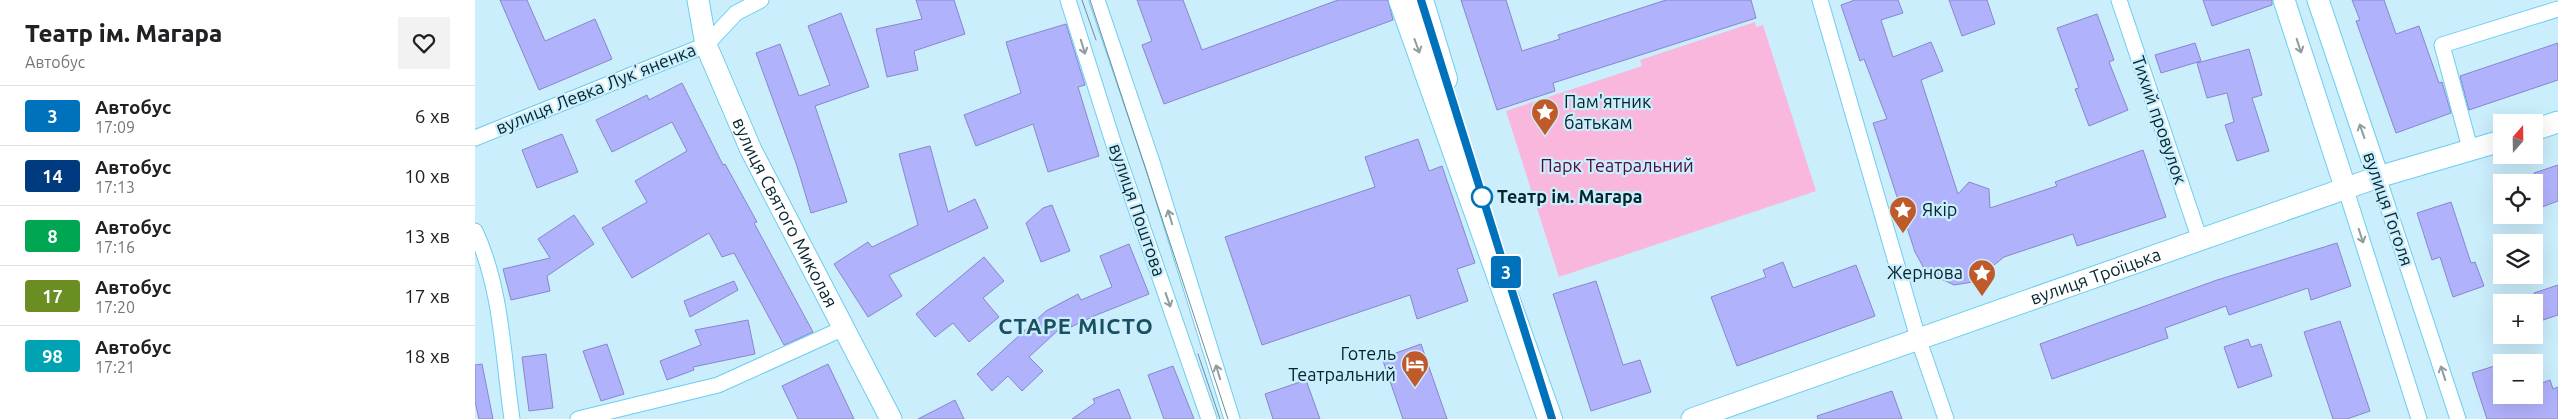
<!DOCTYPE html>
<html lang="uk">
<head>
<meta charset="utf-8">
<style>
	body { margin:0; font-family:Ubuntu,sans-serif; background:#f2f2f2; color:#202124; height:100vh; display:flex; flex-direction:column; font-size:19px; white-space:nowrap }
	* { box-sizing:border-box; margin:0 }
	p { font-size:16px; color:#757577 }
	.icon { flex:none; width:28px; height:28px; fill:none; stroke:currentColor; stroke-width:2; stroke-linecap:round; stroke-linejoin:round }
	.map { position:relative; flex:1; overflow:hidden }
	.panel { display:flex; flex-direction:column; background:#fff; width:475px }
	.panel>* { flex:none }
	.badge { padding:0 10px; border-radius:4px; font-size:18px; line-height:32px }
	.needle { width:32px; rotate:20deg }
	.fabs { position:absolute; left:2018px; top:114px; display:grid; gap:10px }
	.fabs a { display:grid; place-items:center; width:50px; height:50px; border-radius:0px; background:#fff; box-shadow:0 5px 20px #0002; font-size:25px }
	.map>.badge { position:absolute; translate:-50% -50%; box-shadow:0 0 0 2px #fff }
	.round { display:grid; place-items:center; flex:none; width:52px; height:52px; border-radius:0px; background:#f2f2f2 }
	.head { display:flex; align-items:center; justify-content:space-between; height:85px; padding:0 25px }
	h1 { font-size:24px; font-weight:800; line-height:38px }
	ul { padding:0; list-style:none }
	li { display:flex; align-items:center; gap:15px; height:60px; padding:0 25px; border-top:1px solid #e0e0e0 }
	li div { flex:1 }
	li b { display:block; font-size:19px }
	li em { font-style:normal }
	li .badge { min-width:55px; font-weight:700; text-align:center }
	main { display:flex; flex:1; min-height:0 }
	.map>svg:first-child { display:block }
	.green { fill:#f9b7dd }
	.building { fill:#b1b2fc; stroke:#8787cd }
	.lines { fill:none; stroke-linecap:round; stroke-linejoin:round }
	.street-casing { stroke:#6bcef0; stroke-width:17 }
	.secondary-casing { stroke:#6bcef0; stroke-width:23 }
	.primary-casing { stroke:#6bcef0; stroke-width:26 }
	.street { stroke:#fff; stroke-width:15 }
	.secondary { stroke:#fff; stroke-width:21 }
	.primary { stroke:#fff; stroke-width:24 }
	.tram { stroke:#6c8e9a; stroke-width:1 }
	.oneway { stroke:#8e9da1 }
	.line-casing { stroke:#fff; stroke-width:11 }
	.line { stroke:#0072bc; stroke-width:8 }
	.stop-dot { fill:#fff; stroke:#0072bc; stroke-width:2.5 }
	.labels { text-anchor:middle; stroke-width:4.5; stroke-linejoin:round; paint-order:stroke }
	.street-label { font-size:18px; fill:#04252f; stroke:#cbeefc }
	.poi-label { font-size:18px; fill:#04252f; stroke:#cbeefc; text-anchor:start }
	.park-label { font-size:18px; fill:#500d3c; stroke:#cbeefc }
	.stop-label { font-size:18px; font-weight:bold; fill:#04252f; stroke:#cbeefc; text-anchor:start }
	.district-label { font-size:22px; font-weight:bold; letter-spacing:1px; fill:#1a5061; stroke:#cbeefc }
</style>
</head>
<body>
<main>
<section class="panel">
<div class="head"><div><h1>Театр ім. Магара</h1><p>Автобус</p></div><a class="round"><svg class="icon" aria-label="heart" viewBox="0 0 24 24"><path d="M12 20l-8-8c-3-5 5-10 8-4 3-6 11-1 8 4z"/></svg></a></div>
<ul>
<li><span class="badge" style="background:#0072bc;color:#fff">3</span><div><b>Автобус</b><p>17:09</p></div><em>6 хв</em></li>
<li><span class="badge" style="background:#003b80;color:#fff">14</span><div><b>Автобус</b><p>17:13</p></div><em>10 хв</em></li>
<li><span class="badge" style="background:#00a651;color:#fff">8</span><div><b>Автобус</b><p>17:16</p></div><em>13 хв</em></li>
<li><span class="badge" style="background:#6b8e23;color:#fff">17</span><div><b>Автобус</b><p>17:20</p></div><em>17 хв</em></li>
<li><span class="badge" style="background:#00a3b4;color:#fff">98</span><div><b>Автобус</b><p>17:21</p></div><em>18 хв</em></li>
</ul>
</section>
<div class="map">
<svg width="2083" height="419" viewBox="0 0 2083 419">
	<rect width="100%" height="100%" fill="#cbeefc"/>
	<path class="green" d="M1280,22L1281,27L1288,25L1341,191L1084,277L1031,111L1167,66L1165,60Z"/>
	<path class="building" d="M25,0H52L70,41L120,19L137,59L64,90Z
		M441,0H479L490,34L439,51L443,70L412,77L401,29L447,19Z
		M662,0H708L727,50L863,0H913L918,20L689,104L667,45L677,41Z
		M986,0H1031L1047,51L1085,39L1083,35L1191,0H1276L1281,18L1078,83L1080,91L1022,110Z
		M1380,0H1423L1428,13L1406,20L1418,57L1456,42L1468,71L1446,80L1483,194L1494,182L1514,189L1515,208L1582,186L1580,182L1668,150L1691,217L1602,246L1598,234L1529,257L1498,282L1479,285L1451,272L1440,252L1398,123L1412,119L1389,59L1385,61L1366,5Z
		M1474,0H1512L1520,24L1487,36Z
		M1728,0H1797V5L1737,26Z
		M1877,0H1909L1921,34L1944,26L1964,83L1967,82L1976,113L1921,133L1881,21L1885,20Z
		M366,13L394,87L340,106L372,202L336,213L321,163L281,53L305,44L324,96L355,85L333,26Z
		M1622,14L1639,60L1634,62L1653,110L1614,126L1600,89L1604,88L1582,28Z
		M591,24L610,85L603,87L624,156L573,172L558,124L501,146L489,115L546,93L531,42Z
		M1720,43L1726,61L1686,73L1680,55Z
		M2083,43V80L1994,110L1985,76Z
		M1774,49L1787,95L1777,98L1794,151L1762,161L1750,125L1759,122L1752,93L1732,98L1722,63Z
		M207,83L248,165L250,164L282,222L279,223L338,332L309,345L259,253L247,257L234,233L157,278L127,228L172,202L160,181L212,151L197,122L137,152L121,120L172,95L174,100Z
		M87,134L103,172L62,188L47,150Z
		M943,139L954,171L967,166L1000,263L982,269L993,301L942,319L935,295L787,345L750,237L900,187L890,157Z
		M455,146L473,212L500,199L513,228L414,275L427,296L393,317L359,264L393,242L397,247L443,225L424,154Z
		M2083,165V201L2059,210V173Z
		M1976,202L1996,263L2000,262L2009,286L1978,297L1965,257L1957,260L1942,213Z
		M577,205L595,251L566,262L551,223L568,208Z
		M99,215L119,244L72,276L75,291L36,300L28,269L75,258L63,239Z
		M1862,243L1876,286L1836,300L1833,288L1754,315L1751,306L1690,328L1693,338L1577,379L1565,344L1742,280Z
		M654,244L674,294L619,316L594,328L591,323L554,357L568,371L547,391L533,376L517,391L502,374L571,311L603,294L606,300L637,287L625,256Z
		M509,257L529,281L508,298L524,317L494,342L478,323L460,337L441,314Z
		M1308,262L1318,288L1381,265L1400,316L1262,366L1236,297L1291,277L1288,270Z
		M259,281L263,290L215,317L209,301Z
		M1121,281L1148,365L1165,360L1176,392L1116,411L1078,294Z
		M2083,285V315L2059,323V293Z
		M273,320L280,354L218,367L219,370L192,380L185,361L226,345L220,330Z
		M1865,321L1895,411L1872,419H1858L1829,332Z
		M1773,339L1776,347L1786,344L1797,376L1763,388L1749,347Z
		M132,344L149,394L126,401L108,351Z
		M946,344L972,419H928L907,358Z
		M71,354L78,408L54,411L47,357Z
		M7,364L18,419H4L0,401V365Z
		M353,364L379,419H323L307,386Z
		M2026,364V395H2059V386L2075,380L2078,389L2083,387V419H2012L1997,373Z
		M698,366L719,419H689L673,375Z
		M831,380L845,419H798L790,394Z
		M644,389L656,419H597L620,403L618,399Z
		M1417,391L1427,419H1343L1342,416Z
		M480,400L489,419H443Z"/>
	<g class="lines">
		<g class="street-casing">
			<path id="street" d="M593,0L639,145L734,419
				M622,0L678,165L757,419
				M1345,0L1443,338L1471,419
				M1644,0L1725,240
				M0,138L231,45L261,13L286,0
				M1996,152L1967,45L2083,9
				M1903,177L1983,419
				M1871,190L1944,419
				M0,231C27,288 28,358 37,419
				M103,419L243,385L369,328"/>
		</g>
		<g class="secondary-casing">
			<g id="secondary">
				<path id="s1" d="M223,0L231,45L276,150L416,419"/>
				<path d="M1809,0L1871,190"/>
				<path d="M1843,0L1903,177"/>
				<path d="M2059,130L2083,122"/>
				<path id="s2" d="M1217,419L1903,177L2026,141"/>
			</g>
		</g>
		<g class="primary-casing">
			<path id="primary" d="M926,0L1075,419
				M946,0L970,79"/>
		</g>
		<use href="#street" class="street"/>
		<use href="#secondary" class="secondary"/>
		<use href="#primary" class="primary"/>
		<path class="tram" d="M607,0L621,40
			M615,0L753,419
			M723,354L745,419"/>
	</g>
	<defs><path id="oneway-shaft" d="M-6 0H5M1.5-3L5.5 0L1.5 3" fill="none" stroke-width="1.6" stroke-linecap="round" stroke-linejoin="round" transform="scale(1.25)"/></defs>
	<g class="oneway">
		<use href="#oneway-shaft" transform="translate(942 46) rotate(70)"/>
		<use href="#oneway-shaft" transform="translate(1824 46) rotate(72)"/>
		<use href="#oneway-shaft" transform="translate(608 47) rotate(73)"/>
		<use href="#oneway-shaft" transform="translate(1887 131) rotate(-109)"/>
		<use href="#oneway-shaft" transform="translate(695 217) rotate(-107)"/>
		<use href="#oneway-shaft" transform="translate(1886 236) rotate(72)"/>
		<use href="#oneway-shaft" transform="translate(693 300) rotate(71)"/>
		<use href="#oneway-shaft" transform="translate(743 372) rotate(-107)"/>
		<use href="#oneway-shaft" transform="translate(1968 373) rotate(-108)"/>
	</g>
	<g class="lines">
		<g class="line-casing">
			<path id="line" d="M946,0L1077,419"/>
		</g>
		<use href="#line" class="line"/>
	</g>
	<defs>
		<g id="sight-pin" transform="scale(1.4375)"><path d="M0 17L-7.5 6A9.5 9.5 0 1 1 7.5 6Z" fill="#bf5a2a" stroke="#cbeefc"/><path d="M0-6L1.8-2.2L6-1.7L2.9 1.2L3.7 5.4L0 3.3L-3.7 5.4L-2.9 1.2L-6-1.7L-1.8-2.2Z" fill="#fff"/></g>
		<g id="hotel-pin" transform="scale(1.4375)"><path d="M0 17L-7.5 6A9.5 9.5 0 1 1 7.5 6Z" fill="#bf5a2a" stroke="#cbeefc"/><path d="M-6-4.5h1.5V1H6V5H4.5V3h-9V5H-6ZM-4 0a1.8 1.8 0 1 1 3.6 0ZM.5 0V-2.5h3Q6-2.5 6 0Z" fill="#fff"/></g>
	</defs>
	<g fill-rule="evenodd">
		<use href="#sight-pin" x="1070" y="112"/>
		<use href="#sight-pin" x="1428" y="210"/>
		<use href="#sight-pin" x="1507" y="273"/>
		<use href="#hotel-pin" x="940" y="364"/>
	</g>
	<circle class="stop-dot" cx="1007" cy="197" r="10"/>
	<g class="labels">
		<g class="street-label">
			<text transform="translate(121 89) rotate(-22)" y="6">вулиця Левка Лукʼяненка</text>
			<text transform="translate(1684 120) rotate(71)" y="6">Тихий провулок</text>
			<text transform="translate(1913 209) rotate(71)" y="6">вулиця Гоголя</text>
			<text transform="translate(662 210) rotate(71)" y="6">вулиця Поштова</text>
			<text dy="6" stroke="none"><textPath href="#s1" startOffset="231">вулиця Святого Миколая</textPath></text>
			<text dy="6" stroke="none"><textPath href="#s2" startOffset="428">вулиця Троїцька</textPath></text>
		</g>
		<g class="poi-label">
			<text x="1089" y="108">Пам'ятник<tspan x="1089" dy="21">батькам</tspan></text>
			<text x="1447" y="216">Якір</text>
			<text x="1488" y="279" text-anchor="end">Жернова</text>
			<text x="921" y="360" text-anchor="end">Готель<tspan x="921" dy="21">Театральний</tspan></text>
		</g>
		<g class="park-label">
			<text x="1142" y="172">Парк Театральний</text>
		</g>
		<g class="stop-label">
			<text x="1022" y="203">Театр ім. Магара</text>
		</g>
		<g class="district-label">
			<text x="601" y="334">СТАРЕ МІСТО</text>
		</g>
	</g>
</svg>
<div class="fabs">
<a><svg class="needle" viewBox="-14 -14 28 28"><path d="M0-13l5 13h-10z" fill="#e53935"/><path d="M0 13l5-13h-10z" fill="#757577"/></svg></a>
<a><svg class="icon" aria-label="locate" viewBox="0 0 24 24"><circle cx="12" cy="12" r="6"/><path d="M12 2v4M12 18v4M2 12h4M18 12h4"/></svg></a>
<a><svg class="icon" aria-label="layers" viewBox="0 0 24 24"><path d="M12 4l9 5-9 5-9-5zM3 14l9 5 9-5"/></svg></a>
<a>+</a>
<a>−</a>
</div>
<b class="badge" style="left:1031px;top:272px;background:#0072bc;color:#fff">3</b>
</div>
</main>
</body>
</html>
